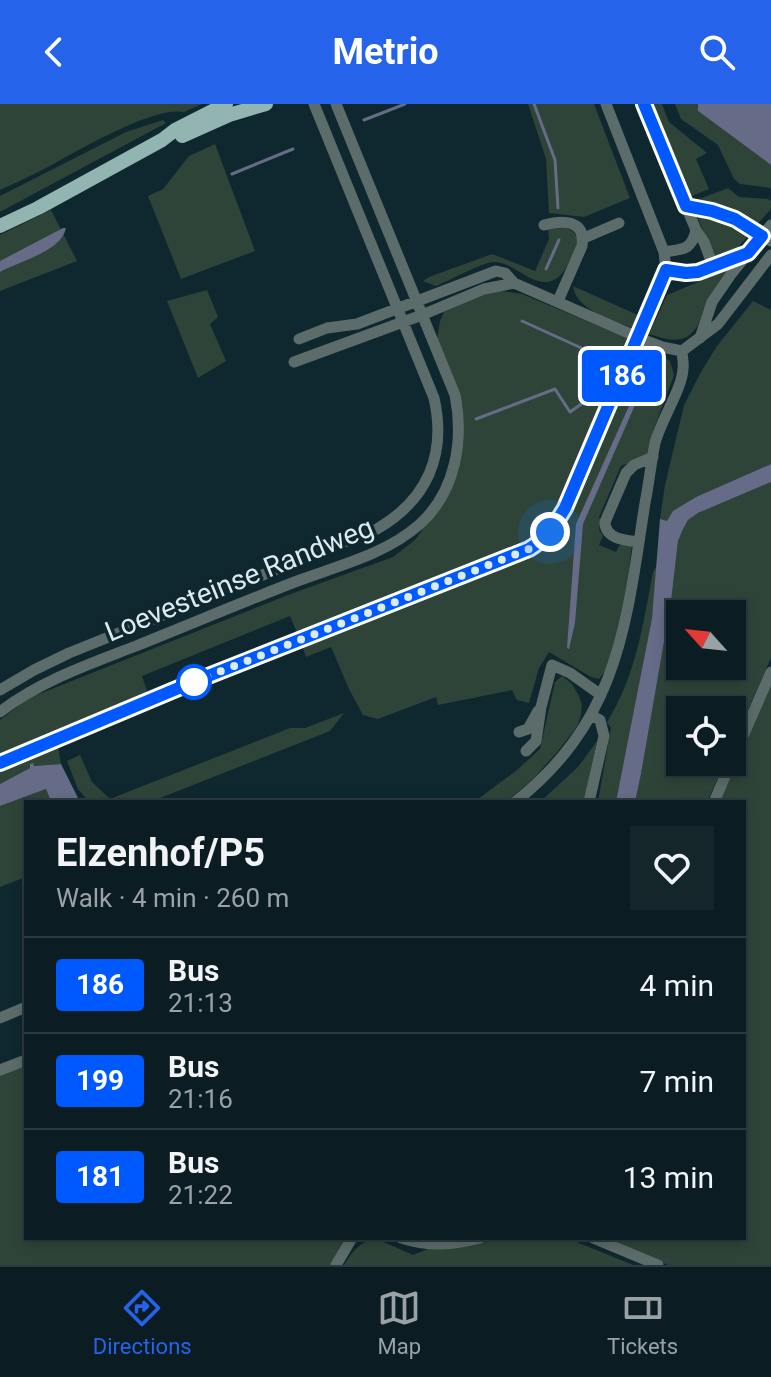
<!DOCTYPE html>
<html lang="en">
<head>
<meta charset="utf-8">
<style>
	body { margin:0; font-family:Roboto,sans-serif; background:#14262a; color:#f1f3f6; height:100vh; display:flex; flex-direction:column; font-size:30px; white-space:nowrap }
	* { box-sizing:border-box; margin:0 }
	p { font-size:26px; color:#9aa2a5 }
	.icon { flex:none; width:44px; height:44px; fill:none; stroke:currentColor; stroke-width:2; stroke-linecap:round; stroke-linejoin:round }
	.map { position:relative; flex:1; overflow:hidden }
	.sheet { position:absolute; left:24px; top:696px; width:722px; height:440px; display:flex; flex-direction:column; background:#0b1d22; border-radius:0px; box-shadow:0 4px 12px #0003,0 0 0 2px #2b3b40 }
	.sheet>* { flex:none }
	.badge { padding:0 16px; border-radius:6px; font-size:28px; line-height:52px }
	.needle { width:52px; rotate:297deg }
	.tools { position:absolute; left:666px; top:496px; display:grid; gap:16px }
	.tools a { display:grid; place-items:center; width:80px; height:80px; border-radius:0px; background:#0b1d22; box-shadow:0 4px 12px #0003,0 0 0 2px #2b3b40; font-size:40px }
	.you { position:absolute; width:40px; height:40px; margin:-20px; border:6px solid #fff; border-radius:50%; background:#1a73e8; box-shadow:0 0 0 12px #1a73e833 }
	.map>.badge { position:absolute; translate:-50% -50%; box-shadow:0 0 0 4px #fff }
	.round { display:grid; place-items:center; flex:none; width:84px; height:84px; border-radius:0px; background:#14262a }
	.headline { display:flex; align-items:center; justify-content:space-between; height:136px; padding:0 32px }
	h1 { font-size:38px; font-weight:700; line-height:60px }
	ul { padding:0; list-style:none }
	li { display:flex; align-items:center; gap:24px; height:96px; padding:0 32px; border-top:2px solid #2b3b40 }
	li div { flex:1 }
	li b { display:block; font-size:30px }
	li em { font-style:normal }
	li .badge { min-width:88px; font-weight:700; text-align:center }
	header { display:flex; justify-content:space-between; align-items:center; height:104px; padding:0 32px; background:#2563eb; color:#fff; font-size:36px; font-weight:700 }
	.tabs { display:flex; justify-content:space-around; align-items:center; height:112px; border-top:2px solid #2b3b40; background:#0b1d22; font-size:22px; color:#9aa2a5 }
	.tabs a { display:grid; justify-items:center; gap:4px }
	.tabs .on { color:#2563eb }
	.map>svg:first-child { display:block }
	.green { fill:#2f4438; fill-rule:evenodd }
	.water { fill:#666b87 }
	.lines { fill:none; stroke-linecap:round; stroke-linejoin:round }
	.stream { stroke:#666b87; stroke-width:3 }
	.minor { stroke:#5c6c6a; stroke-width:11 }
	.major { stroke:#93b5b2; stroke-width:14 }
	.line-casing { stroke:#fff; stroke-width:18 }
	.line { stroke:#0059ff; stroke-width:12 }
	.walk { stroke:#dcebef; stroke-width:8; stroke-dasharray:0 14.4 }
	.stop-dot { fill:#fff; stroke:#0059ff; stroke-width:4 }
	.labels { text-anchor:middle; stroke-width:7; stroke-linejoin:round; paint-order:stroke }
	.street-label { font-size:28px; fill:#dcebef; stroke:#0f272e }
</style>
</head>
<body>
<header><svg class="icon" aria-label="back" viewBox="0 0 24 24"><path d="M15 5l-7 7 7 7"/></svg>Metrio<svg class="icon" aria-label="search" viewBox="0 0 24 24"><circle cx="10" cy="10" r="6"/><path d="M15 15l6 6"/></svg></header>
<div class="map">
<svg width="771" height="1161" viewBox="0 0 771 1161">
	<rect width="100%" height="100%" fill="#0f272e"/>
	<path class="green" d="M0,0H202L184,8C152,2 76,48 46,64C31,72 15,79 0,86Z
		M528,0H594L630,94L584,113L549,109L546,55Z
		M652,0H662L669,18L707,49L696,55L709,85L689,93Z
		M675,0H698V7L771,61V84L740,80L734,75L718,41L681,15Z
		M163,16L166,19L0,108V92L126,28Z
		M215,40L255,147L181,175L148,92L163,85L189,52Z
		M728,84L739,93L768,95L771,97V105L754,124L734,109L694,97Z
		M51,106L77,157L0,187V131Z
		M702,108L733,119L749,131L733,149L716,157L697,112Z
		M562,123C571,125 575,128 579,136C566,165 559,192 523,170C514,165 505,158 494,158C483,158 448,177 436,182L423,177L429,173L492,150L535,167L549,135L548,125Z
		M738,157C726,171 713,186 705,203C702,208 701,215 698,221C686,242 668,236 649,230L667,191L710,173L717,164Z
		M573,182L640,212L635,225C613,215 577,208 573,182Z
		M207,186L218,213L210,220L226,257L198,274L167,197Z
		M493,186L522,190L630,235L551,413L542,427L531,436L297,529L290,512L142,572L148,590L0,652V616L29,594L288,491L393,453L415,436L432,412L459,358L464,335V317L460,294L437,235L440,217L444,208Z
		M753,197L771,206V360L696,393L674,407L667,417L663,418L660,415L665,381L684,301L701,268L717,242Z
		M643,243L666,254L670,257L674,271L653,327L648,350L644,354L621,362L599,413L601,417L599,426L603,432L599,441L616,448L620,440L632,441C627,476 622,550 599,575L591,573L549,548L539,564L529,599L517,596L512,586L438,601L436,593L378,615L363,611L349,585L331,543L306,553L303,544L479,473L535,449L548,439L562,424Z
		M771,378V554L732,642V606H680V658H725L707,698H635L641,670L671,498L678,437L683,424L688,416L698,409ZM680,510H732V562H680Z
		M657,461L652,514L619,687L616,698H598L611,624L607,618C636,572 643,520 653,468Z
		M562,572L572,580L579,592L582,601L581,611L578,621L558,647L534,674L506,698H474L517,666L540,645L555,578Z
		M771,575V1161H668L604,1134H744V698H717Z
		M344,609L330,627L150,698H89L78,685L67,657L80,651L92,678L110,695L280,628L290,624H305Z
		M597,637L584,698H540L578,663Z
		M58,642L61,660L34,662L32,659L30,661V664L0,680V668Z
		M46,685L50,695L58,698H26V773L0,783V702Z
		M26,961V1134H346L332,1161H0V971Z
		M436,1134H567L633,1161H344C367,1123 380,1137 413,1151L428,1145Z"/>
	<path class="water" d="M698,0H771V61L698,7Z
		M63,124H66C61,148 19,157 0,168V157Z
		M638,282L642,285L583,420L575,519L569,545L567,544L576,420Z
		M771,360V378L698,409L688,416L683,425L678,437L671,498L641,670L635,698H616L652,514L660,415L667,417L673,407L696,393Z
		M33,659L34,662L61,660L80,698H58L50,695L46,685L0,702V680L30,664V660Z"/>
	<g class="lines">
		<path class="stream" d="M534,0L555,56L558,104
			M364,16L405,0
			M232,70L293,45
			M546,165L559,136
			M476,315L555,285L570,308L601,286L610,257L522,217"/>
		<path class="minor" d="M643,0L696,126C691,147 683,145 664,148
			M686,102L712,107L735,115L771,137
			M544,121C562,116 586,115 582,142L558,197
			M696,126L704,138L713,162
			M584,134L619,119
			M666,166L686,169L698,168L748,150
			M700,234L712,198L732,169L771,121
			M299,235L327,224L357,220L496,167L505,169L514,179L649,238L662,243L682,247L718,220L771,151
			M294,258L422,211L484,185L514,179
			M639,438C625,436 605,435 605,418L626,369L634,361L653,353
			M0,586L34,566L69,549L377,425C427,396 447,351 434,294L314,0
			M0,608C40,577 90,560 136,542C191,520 245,497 300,476C341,461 386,450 420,420C456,387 464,336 455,291L336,0
			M519,628L528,625L538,607
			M526,647L536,637L541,603L552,561L570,569L601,591
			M732,657L771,568
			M0,659L193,578L529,445C546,435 556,421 565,404L666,166L664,148L606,0
			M515,698C619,616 626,521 645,399C649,379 651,359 655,339C661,316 682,285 683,265C684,259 682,252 682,247
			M589,698L604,632L600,616L591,611
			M714,698L731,658
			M0,914L26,903
			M0,966L26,956
			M401,1134C429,1143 453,1141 480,1134
			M593,1134L658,1161
			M336,1161L352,1134"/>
		<path class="major" d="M182,32L229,11L266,0
			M0,122L38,104L162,36L175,26L226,0"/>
	</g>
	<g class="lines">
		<g class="line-casing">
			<path id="line" d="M0,659L193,578L529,445C546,435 555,421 565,404L666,166L686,169L698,168L748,149L762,132L735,115L712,107L686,102L644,0"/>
		</g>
		<use href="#line" class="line"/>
		<path class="walk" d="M194,578L529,445L541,438L550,428"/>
	</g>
	<circle class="stop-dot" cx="194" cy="578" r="16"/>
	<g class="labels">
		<g class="street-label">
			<text transform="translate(239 475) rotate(-22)" y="10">Loevesteinse Randweg</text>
		</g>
	</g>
</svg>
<div class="tools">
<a><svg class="needle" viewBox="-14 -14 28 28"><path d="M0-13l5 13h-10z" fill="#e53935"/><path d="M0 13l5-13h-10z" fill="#9aa2a5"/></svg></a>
<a><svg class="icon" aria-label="locate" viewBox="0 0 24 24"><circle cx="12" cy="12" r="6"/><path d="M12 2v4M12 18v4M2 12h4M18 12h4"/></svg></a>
</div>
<div class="you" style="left:550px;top:428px"></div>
<b class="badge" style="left:622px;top:272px;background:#0059ff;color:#fff">186</b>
<section class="sheet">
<div class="headline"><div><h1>Elzenhof/P5</h1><p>Walk · 4 min · 260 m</p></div><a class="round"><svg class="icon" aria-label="heart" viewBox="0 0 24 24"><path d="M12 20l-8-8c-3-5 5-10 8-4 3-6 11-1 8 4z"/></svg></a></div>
<ul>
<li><span class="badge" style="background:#0059ff;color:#fff">186</span><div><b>Bus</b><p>21:13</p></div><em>4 min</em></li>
<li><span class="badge" style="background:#0059ff;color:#fff">199</span><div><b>Bus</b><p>21:16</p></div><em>7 min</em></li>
<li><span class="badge" style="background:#0059ff;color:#fff">181</span><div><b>Bus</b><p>21:22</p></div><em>13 min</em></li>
</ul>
</section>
</div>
<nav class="tabs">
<a class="on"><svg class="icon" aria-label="directions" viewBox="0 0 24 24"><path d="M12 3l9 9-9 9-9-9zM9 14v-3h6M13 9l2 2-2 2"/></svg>Directions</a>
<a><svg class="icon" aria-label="map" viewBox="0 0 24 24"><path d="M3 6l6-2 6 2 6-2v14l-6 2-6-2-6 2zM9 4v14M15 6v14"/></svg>Map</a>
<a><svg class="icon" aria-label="tickets" viewBox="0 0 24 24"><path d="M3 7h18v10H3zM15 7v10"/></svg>Tickets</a>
</nav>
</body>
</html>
